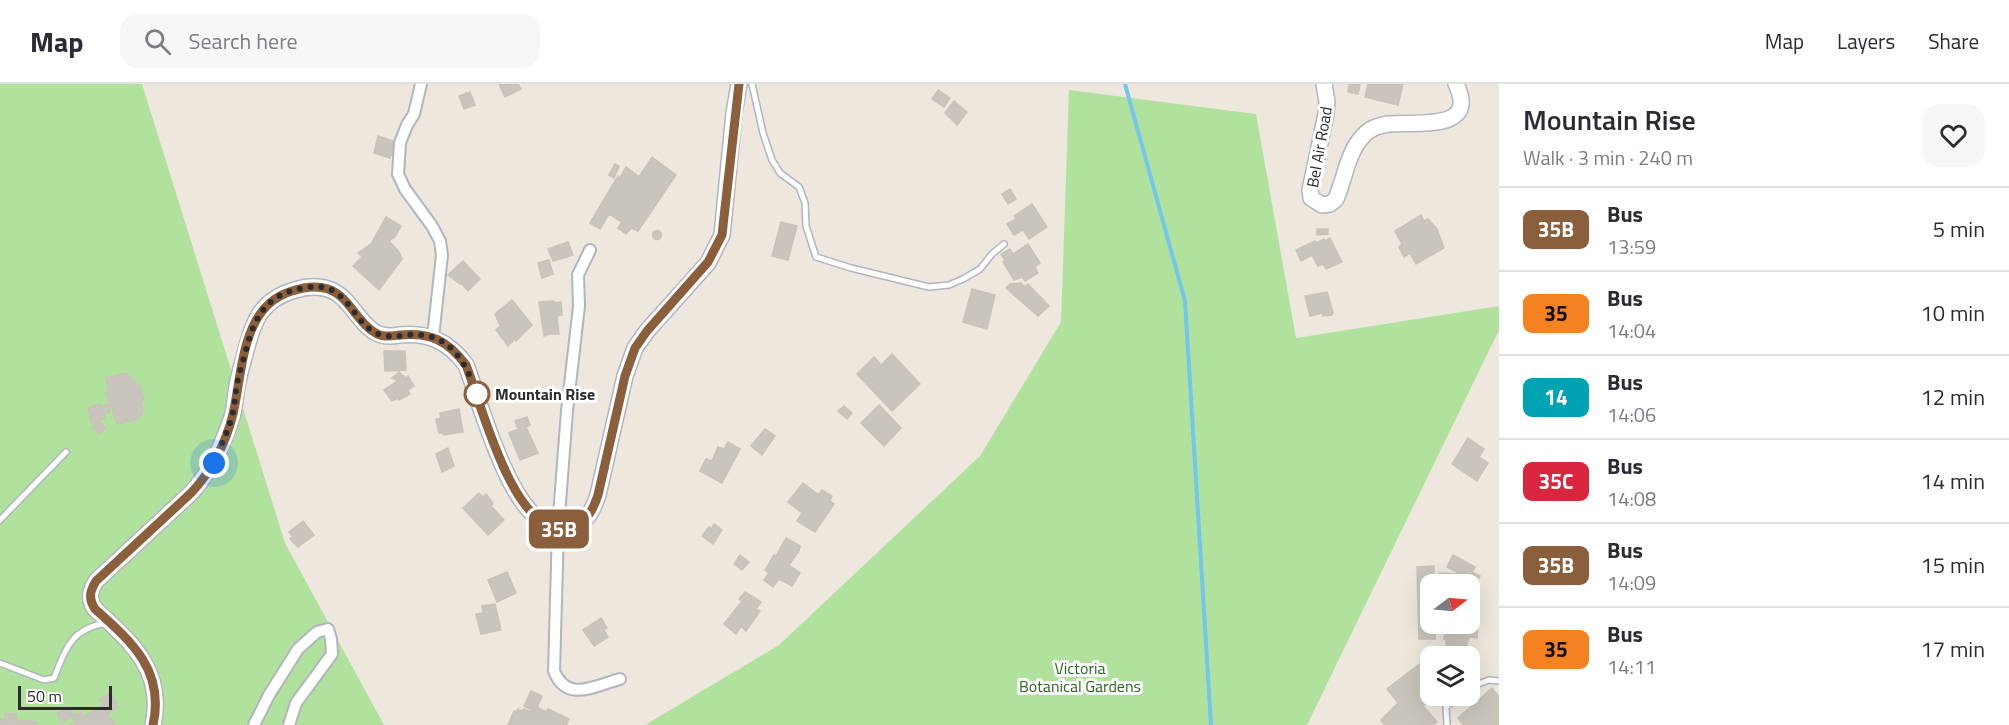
<!DOCTYPE html>
<html lang="en">
<head>
<meta charset="utf-8">
<style>
	body { margin:0; font-family:"Titillium Web",sans-serif; background:#f7f7f7; color:#2b2b33; height:100vh; display:flex; flex-direction:column; font-size:22px; white-space:nowrap }
	* { box-sizing:border-box; margin:0 }
	p { font-size:20px; color:#7c7c81 }
	.icon { flex:none; width:33px; height:33px; fill:none; stroke:currentColor; stroke-width:2; stroke-linecap:round; stroke-linejoin:round }
	.map { position:relative; flex:1; overflow:hidden }
	.drawer { display:flex; flex-direction:column; background:#fff; width:510px }
	.drawer>* { flex:none }
	.badge { padding:0 12px; border-radius:9px; font-size:21px; line-height:39px }
	.needle { width:39px; rotate:74deg }
	.tools { position:absolute; left:1420px; top:490px; display:grid; gap:12px }
	.tools a { display:grid; place-items:center; width:60px; height:60px; border-radius:12px; background:#fff; box-shadow:0 6px 24px #0002; font-size:30px }
	.scale { position:absolute; left:18px; bottom:15px; width:94px; box-sizing:border-box; padding-left:6px; border:3px solid #2c2c2c; border-top:0; font-size:16px; line-height:21px; white-space:nowrap; color:#2c2c2c; -webkit-text-stroke:4px #fff; paint-order:stroke }
	.you { position:absolute; width:30px; height:30px; margin:-15px; border:4px solid #fff; border-radius:50%; background:#1a73e8; box-shadow:0 0 0 9px #1a73e833 }
	.map>.badge { position:absolute; translate:-50% -50%; box-shadow:0 0 0 3px #fff }
	.round { display:grid; place-items:center; flex:none; width:63px; height:63px; border-radius:18px; background:#f7f7f7 }
	.overview { display:flex; align-items:center; justify-content:space-between; height:102px; padding:0 24px }
	h1 { font-size:28px; font-weight:600; line-height:45px }
	ul { padding:0; list-style:none }
	li { display:flex; align-items:center; gap:18px; height:84px; padding:0 24px; border-top:2px solid #e1e1e2 }
	li div { flex:1 }
	li b { display:block; font-size:22px }
	li em { font-style:normal }
	li .badge { min-width:66px; font-weight:700; text-align:center }
	header { display:flex; align-items:center; gap:36px; box-sizing:border-box; height:84px; padding:0 30px; background:#fff; border-bottom:2px solid #e1e1e2 }
	header strong { font-size:28px }
	nav { display:flex; gap:33px; margin-inline-start:auto; font-size:21px }
	.search { width:420px; height:54px; background:#f7f7f7; display:flex; align-items:center; gap:15px; box-sizing:border-box; padding:0 21px; border-radius:18px; color:#7c7c81; font-size:22px }
	main { display:flex; flex:1; min-height:0 }
	.map>svg:first-child { display:block }
	.green { fill:#b1e29d }
	.lines { fill:none; stroke-linecap:round; stroke-linejoin:round }
	.stream { stroke:#75c6ec; stroke-width:4 }
	.building { fill:#c9c5bd; stroke:#c8c3b8; stroke-width:1.5 }
	.service-casing { stroke:#b2b4bf; stroke-width:8 }
	.minor-casing { stroke:#b2b4bf; stroke-width:14 }
	.secondary-casing { stroke:#b2b4bf; stroke-width:18 }
	.service { stroke:#fff; stroke-width:5 }
	.minor { stroke:#fff; stroke-width:10 }
	.secondary { stroke:#fff; stroke-width:15 }
	.line-casing { stroke:#fff; stroke-width:14 }
	.line { stroke:#8b5e3c; stroke-width:9 }
	.walk { stroke:#2c2c2c; stroke-width:6; stroke-dasharray:0 10.8 }
	.stop-dot { fill:#fff; stroke:#8b5e3c; stroke-width:3 }
	.labels { text-anchor:middle; stroke-width:6; stroke-linejoin:round; paint-order:stroke }
	.street-label { font-size:16px; fill:#2c2c2c; stroke:#fff }
	.stop-label { font-size:16px; font-weight:bold; fill:#2c2c2c; stroke:#fff; text-anchor:start }
	.park-label { font-size:16px; fill:#29681d; stroke:#fff }
</style>
</head>
<body>
<header>
<strong>Map</strong>
<div class="search"><svg class="icon" aria-label="search" viewBox="0 0 24 24"><circle cx="10" cy="10" r="6"/><path d="M15 15l6 6"/></svg>Search here</div>
<nav><a>Map</a><a>Layers</a><a>Share</a></nav>
</header>
<main>
<div class="map">
<svg width="1499" height="641" viewBox="0 0 1499 641">
	<rect width="100%" height="100%" fill="#ede7de"/>
	<path class="green" d="M0,0H142L285,459L384,641H0Z
		M1069,6L1256,30L1296,254L1499,222V246L1307,641H645L779,561L980,372L1061,238Z"/>
	<g class="lines">
		<path class="stream" d="M1125,0L1185,217L1211,641"/>
	</g>
	<path class="building" d="M499,0H518L521,5L505,13Z
		M1349,0H1360L1358,10L1348,8Z
		M1368,0H1403L1398,21L1365,13Z
		M938,6L950,14L944,23L932,15Z
		M470,8L475,21L464,25L459,12Z
		M954,17L967,28L957,41L945,29Z
		M378,52L399,59L395,72L391,71L390,74L374,69Z
		M652,73L676,91L638,147L631,144L626,150L618,144L622,138L609,130L600,145L590,139L618,92L620,94L626,83L639,93Z
		M615,80L619,82L614,94L609,91Z
		M1010,105L1016,115L1008,120L1002,110Z
		M1032,120L1047,143L1029,155L1014,132Z
		M1421,131L1424,137L1428,135L1437,145L1444,164L1416,180L1410,169L1404,173L1399,163L1402,160L1395,147Z
		M386,133L401,142L395,153L389,157L399,168L402,175L379,206L353,182L362,173L358,169L371,160Z
		M1016,135L1023,146L1014,151L1007,140Z
		M781,138L797,142L788,176L772,172Z
		M1317,145H1328V150L1317,151Z
		M652.5 151a4.5 4.5 0 1 1 9 0a4.5 4.5 0 1 1-9 0Z
		M1330,154L1342,178L1326,185L1323,180L1318,182L1312,171L1301,177L1296,166L1315,157L1316,159L1324,155L1325,157Z
		M568,158L573,171L553,177L548,165Z
		M1028,160L1040,179L1035,183L1038,189L1025,197L1022,193L1014,196L1003,178L1005,176L1001,170L1010,165L1013,170Z
		M549,176L553,190L542,194L538,179Z
		M463,177L480,195L468,207L461,199L460,200L448,191Z
		M1021,199L1024,203L1028,200L1049,222L1038,232L1006,204L1010,200Z
		M972,205L995,211L987,245L963,238Z
		M1327,208L1333,228L1332,231L1323,232L1322,229L1310,232L1305,212Z
		M512,216L532,241L516,257L515,255L508,262L496,246L500,242L495,230Z
		M554,217V219L561,218L562,231L557,232L559,250H550L544,252L539,218Z
		M384,267H405L406,286L385,287Z
		M892,270L920,300L892,327L857,290L874,273L881,281Z
		M399,288L406,294L408,292L414,302L408,306L410,310L399,316L398,314L392,317L384,306L398,297L392,294Z
		M125,289L134,295L136,302L140,301L144,317L141,318L143,326L139,335L117,340L112,325H115V322L110,323L106,308L111,307L110,304L108,305L106,294Z
		M100,320L101,323L108,320L110,328L104,330L105,334L92,339L88,324Z
		M879,321L901,344L884,362L861,339Z
		M844,322L852,329L847,335L838,327Z
		M459,325L463,348L444,351L443,349H439L436,335L441,334L440,329Z
		M527,333L530,341L526,343L538,369L520,376L509,349L518,345L515,337Z
		M98,337L106,344L99,350L92,343Z
		M765,345L775,352L762,371L751,362Z
		M1468,354L1484,365L1479,373L1488,379L1477,397L1452,380Z
		M728,358L740,365L722,399L700,387L706,375L712,377L718,363L724,365Z
		M448,364L454,382L442,388L436,370Z
		M803,399L816,409L819,410L822,406L832,412L830,417L834,420L815,448L797,437L802,429L788,418Z
		M479,409L483,413L486,410L493,419L491,422L504,436L488,451L463,424Z
		M303,437L314,451L298,463L290,455L293,452L289,448Z
		M714,440L722,446L713,460L702,452L709,443L711,445Z
		M786,454L800,462L799,467L789,481L800,489L792,502L779,495L773,503L764,496L769,489L765,486L774,471L776,472Z
		M740,471L749,478L742,486L734,480Z
		M1453,471L1475,483L1472,488L1480,492L1474,501L1467,498L1469,494L1447,483Z
		M1434,482V501H1431V540H1435V555H1419L1417,483Z
		M507,488L516,509L497,518L488,496Z
		M1439,489L1462,490V501H1439Z
		M745,508L761,518L756,525L760,527L746,547L741,542L736,550L724,540L742,517L739,515Z
		M1470,519H1478L1477,554L1469,553L1466,564L1446,562V555H1444L1445,549L1442,540H1470Z
		M495,520L501,546L481,550L476,530L483,529L482,522Z
		M601,534L607,544L604,546L608,553L594,562L583,546Z
		M1438,566L1444,573H1431V612H1434L1423,622L1437,638L1433,641H1385L1381,636L1398,619L1387,605Z
		M1492,604L1499,613V641H1464L1458,634Z
		M531,607L542,612L537,623L546,628L548,625L569,635L566,641H508L514,627L516,628L518,625L522,627L524,625L534,629L535,628L524,622Z
		M111,609L118,623L108,630L100,615Z
		M102,622L116,641H71L75,638L72,633L81,628L84,633Z
		M69,623L74,631L62,639L57,630Z
		M5,629L16,630V636L37,638L36,641H0V635L4,636Z"/>
	<g class="lines">
		<g class="service-casing">
			<path id="service" d="M752,0L763,49L772,76L780,89L799,103L805,119L806,142L816,173L851,184L929,203L949,201L963,195L980,185L992,170L1004,160
				M0,436L66,368
				M0,579L44,596L54,594C66,564 71,545 106,539
				M1470,603L1489,596L1499,597
				M1447,641L1446,623L1459,612"/>
		</g>
		<g class="minor-casing">
			<path id="minor" d="M421,0L414,30L407,41L400,59L398,90L405,105L432,142L440,157L442,171L433,253
				M590,166L578,191L579,222L567,327L558,445L554,587C567,619 594,602 620,595
				M254,641L269,611L298,565L317,548L328,545L331,555L332,570L296,619L289,641"/>
		</g>
		<g class="secondary-casing">
			<path id="secondary" d="M1324,0L1327,18L1326,30L1310,106L1311,114L1322,121L1330,120L1336,115C1346,92 1347,66 1367,48C1372,44 1382,41 1388,40C1414,37 1480,49 1456,0
				M153,641C165,587 131,558 95,525C88,515 90,507 96,497L191,409C211,387 222,362 232,333C235,323 235,312 237,302C239,291 242,281 245,270C253,238 260,216 295,206C308,202 322,201 335,208C351,217 358,237 373,247C382,253 390,253 399,251C429,248 449,258 466,281C481,319 513,450 564,444C585,442 592,429 598,411L625,292L635,264L647,247L708,179L722,151L734,29L739,0"/>
		</g>
		<use href="#service" class="service"/>
		<use href="#minor" class="minor"/>
		<use href="#secondary" class="secondary"/>
	</g>
	<g class="lines">
		<g class="line-casing">
			<path id="line" d="M153,641C165,587 132,558 95,525C88,514 90,507 96,497L191,409C211,388 226,359 233,330C243,287 241,222 292,207C304,203 316,201 328,205C349,212 356,237 374,248C382,254 391,252 400,251C431,248 448,257 466,281C481,319 513,449 564,444C585,442 592,429 598,411L625,292L635,264L647,247L708,178L722,151L739,0"/>
		</g>
		<use href="#line" class="line"/>
		<path class="walk" d="M214,379C220,363 228,348 232,332C235,322 235,311 237,300C239,290 242,280 245,270C252,242 261,216 291,207C302,204 315,201 327,204C351,212 357,244 381,251C394,255 409,249 422,251C458,255 470,290 480,319L477,310"/>
	</g>
	<circle class="stop-dot" cx="477" cy="310" r="12"/>
	<g class="labels">
		<g class="street-label">
			<text transform="translate(1319 63) rotate(-80)" y="6">Bel Air Road</text>
		</g>
		<g class="stop-label">
			<text x="495" y="316">Mountain Rise</text>
		</g>
		<g class="park-label">
			<text x="1080" y="590">Victoria<tspan x="1080" dy="18">Botanical Gardens</tspan></text>
		</g>
	</g>
</svg>
<div class="tools">
<a><svg class="needle" viewBox="-14 -14 28 28"><path d="M0-13l5 13h-10z" fill="#e53935"/><path d="M0 13l5-13h-10z" fill="#7c7c81"/></svg></a>
<a><svg class="icon" aria-label="layers" viewBox="0 0 24 24"><path d="M12 4l9 5-9 5-9-5zM3 14l9 5 9-5"/></svg></a>
</div>
<div class="scale">50 m</div>
<div class="you" style="left:214px;top:379px"></div>
<b class="badge" style="left:559px;top:445px;background:#8b5e3c;color:#fff">35B</b>
</div>
<section class="drawer">
<div class="overview"><div><h1>Mountain Rise</h1><p>Walk · 3 min · 240 m</p></div><a class="round"><svg class="icon" aria-label="heart" viewBox="0 0 24 24"><path d="M12 20l-8-8c-3-5 5-10 8-4 3-6 11-1 8 4z"/></svg></a></div>
<ul>
<li><span class="badge" style="background:#8b5e3c;color:#fff">35B</span><div><b>Bus</b><p>13:59</p></div><em>5 min</em></li>
<li><span class="badge" style="background:#f58220;color:#111">35</span><div><b>Bus</b><p>14:04</p></div><em>10 min</em></li>
<li><span class="badge" style="background:#00a3b4;color:#fff">14</span><div><b>Bus</b><p>14:06</p></div><em>12 min</em></li>
<li><span class="badge" style="background:#d7263d;color:#fff">35C</span><div><b>Bus</b><p>14:08</p></div><em>14 min</em></li>
<li><span class="badge" style="background:#8b5e3c;color:#fff">35B</span><div><b>Bus</b><p>14:09</p></div><em>15 min</em></li>
<li><span class="badge" style="background:#f58220;color:#111">35</span><div><b>Bus</b><p>14:11</p></div><em>17 min</em></li>
</ul>
</section>
</main>
</body>
</html>
